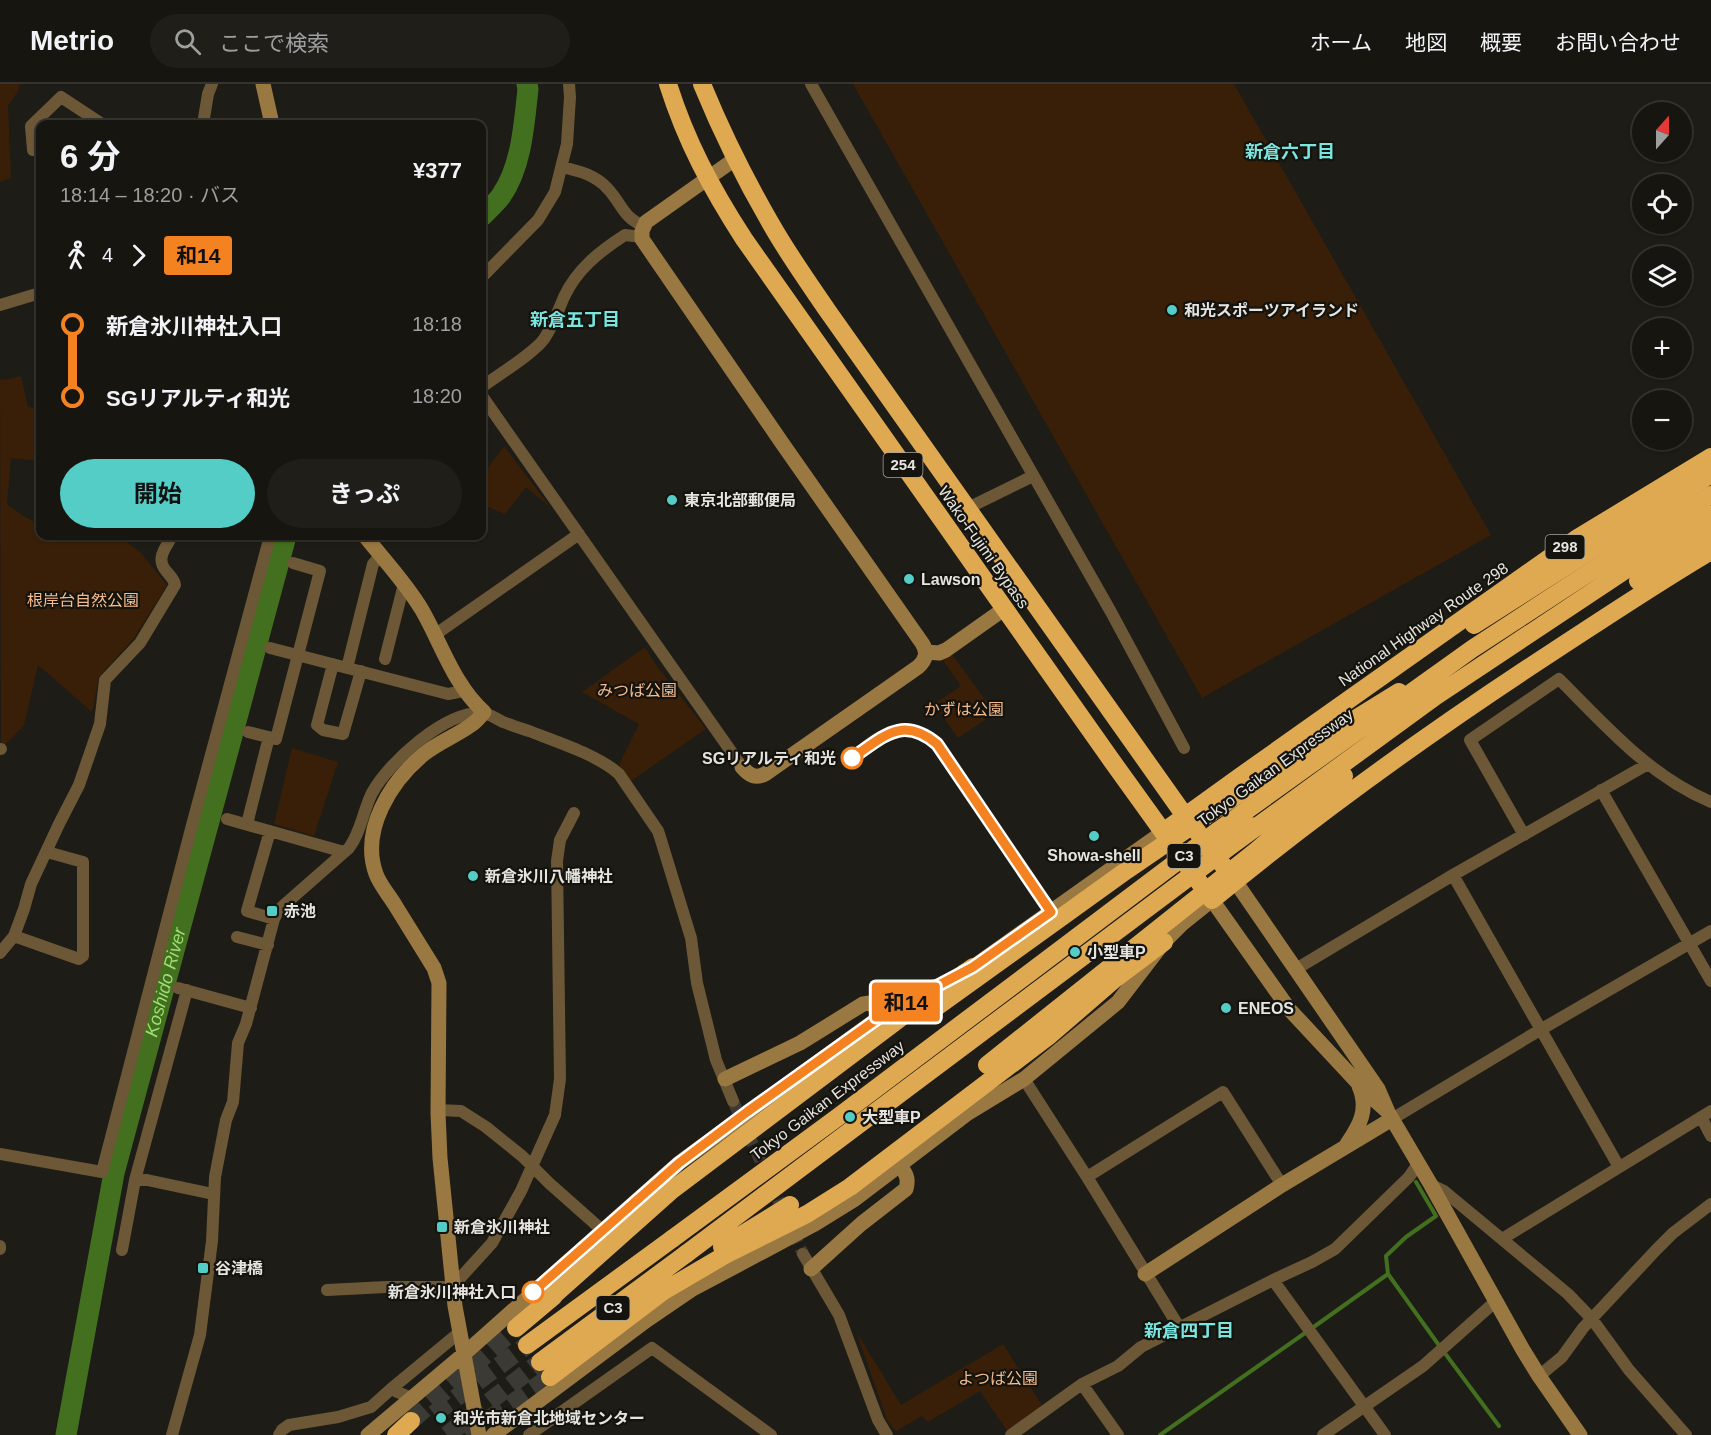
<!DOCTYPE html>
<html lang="ja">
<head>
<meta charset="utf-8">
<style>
	body { margin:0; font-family:Helvetica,"Noto Sans JP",sans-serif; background:#1f1e19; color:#f1f3f6; height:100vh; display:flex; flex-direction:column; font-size:22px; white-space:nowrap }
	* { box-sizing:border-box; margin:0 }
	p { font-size:20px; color:#9e9f9f }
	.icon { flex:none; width:33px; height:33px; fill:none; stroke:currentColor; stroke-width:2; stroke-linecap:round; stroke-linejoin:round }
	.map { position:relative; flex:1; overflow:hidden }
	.side { position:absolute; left:36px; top:36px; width:450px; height:420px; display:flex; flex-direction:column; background:#161510; border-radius:12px; box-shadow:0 2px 4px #0004,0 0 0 2px #353430 }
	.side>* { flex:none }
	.badge { padding:0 12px; border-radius:4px; font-size:21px; line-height:39px }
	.needle { width:39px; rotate:21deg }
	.tools { position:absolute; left:1632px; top:18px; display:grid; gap:12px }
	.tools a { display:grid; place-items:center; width:60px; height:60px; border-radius:50%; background:#161510; box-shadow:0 2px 4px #0004,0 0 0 2px #353430; font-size:30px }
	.map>.badge { position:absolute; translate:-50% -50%; box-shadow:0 0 0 3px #fff }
	.legs { display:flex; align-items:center; gap:9px; height:66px; padding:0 24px; font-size:20px }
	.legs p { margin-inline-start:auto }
	.headline { display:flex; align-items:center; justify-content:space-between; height:102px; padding:0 24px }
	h1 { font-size:33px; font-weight:700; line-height:45px }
	.primary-button { display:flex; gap:12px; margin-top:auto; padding:12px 24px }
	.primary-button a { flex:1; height:69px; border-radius:36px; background:#54cdc7; color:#111; font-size:24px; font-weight:700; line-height:69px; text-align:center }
	.primary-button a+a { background:#1f1e19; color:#f1f3f6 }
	ul { padding:0 24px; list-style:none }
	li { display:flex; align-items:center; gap:21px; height:72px; font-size:22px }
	li i { display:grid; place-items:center; width:9px; height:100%; margin:0 8px; background:currentColor }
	li i::after { content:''; width:15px; height:15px; margin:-8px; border:4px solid; border-radius:50%; background:#161510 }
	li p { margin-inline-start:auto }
	li:first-child i { background:linear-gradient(#0000 50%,currentColor 0) }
	li:last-child i { background:linear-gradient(currentColor 50%,#0000 0) }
	header { display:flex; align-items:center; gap:36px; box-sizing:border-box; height:84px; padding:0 30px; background:#161510; border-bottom:2px solid #353430 }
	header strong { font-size:28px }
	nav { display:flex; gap:33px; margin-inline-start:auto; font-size:21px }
	.search { width:420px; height:54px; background:#1f1e19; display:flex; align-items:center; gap:15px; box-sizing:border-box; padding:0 21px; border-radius:33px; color:#9e9f9f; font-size:22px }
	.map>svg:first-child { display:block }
	.green { fill:#391f08 }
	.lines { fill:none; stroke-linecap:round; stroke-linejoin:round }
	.stream { stroke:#43701e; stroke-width:4 }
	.river { stroke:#43701e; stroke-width:21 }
	.street-tunnel { stroke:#3b3a34; stroke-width:12; stroke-dasharray:12 6; stroke-linecap:butt }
	.highway-tunnel { stroke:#3b3a34; stroke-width:18; stroke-dasharray:18 9; stroke-linecap:butt }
	.street { stroke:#6c5736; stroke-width:12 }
	.secondary { stroke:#9a7842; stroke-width:15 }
	.highway { stroke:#dfa951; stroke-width:18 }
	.highway-bridge { stroke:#dfa951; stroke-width:18 }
	.line-1-casing { stroke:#fff; stroke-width:14 }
	.line-1 { stroke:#f58220; stroke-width:9 }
	.poi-dot { fill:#54cdc7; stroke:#14130d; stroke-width:2 }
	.stop-1-dot { fill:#fff; stroke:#f58220; stroke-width:3 }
	.labels { text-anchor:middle; stroke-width:4.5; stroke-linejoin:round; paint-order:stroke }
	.shield { fill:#14130d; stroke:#a6a5a1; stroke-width:1.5 }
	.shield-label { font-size:15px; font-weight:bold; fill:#e5e4e0 }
	.poi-label { font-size:16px; font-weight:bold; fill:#e5e4e0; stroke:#14130d; text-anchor:start }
	.street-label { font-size:16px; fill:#e5e4e0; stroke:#14130d }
	.park-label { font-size:16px; fill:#f6bb8d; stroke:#14130d }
	.stop-label { font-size:16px; font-weight:bold; fill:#e5e4e0; stroke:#14130d; text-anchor:end }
	.neighbourhood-label { font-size:18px; font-weight:bold; fill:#7ae5df; stroke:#14130d }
	.water-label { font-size:18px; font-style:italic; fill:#9ede74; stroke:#14130d }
</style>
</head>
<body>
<header>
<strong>Metrio</strong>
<div class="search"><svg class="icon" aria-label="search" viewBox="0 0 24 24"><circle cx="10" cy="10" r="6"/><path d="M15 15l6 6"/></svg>ここで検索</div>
<nav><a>ホーム</a><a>地図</a><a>概要</a><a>お問い合わせ</a></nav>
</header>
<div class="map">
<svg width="1711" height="1351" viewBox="0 0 1711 1351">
	<rect width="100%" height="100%" fill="#1d1c16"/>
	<path class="green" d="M0,0H20L18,7L8,22L11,94L0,98Z
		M853,0H1234L1491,451L1202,614Z
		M21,292L28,323L40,325V377L11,374L7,420L23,432L40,440V452H119L141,469L167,501L134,554L99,593L92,628L38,581L24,641L1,665L0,295L5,296Z
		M504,362L550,423L526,403L505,430L486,422L482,430V392Z
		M645,563L656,581L706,645L631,697L619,681L639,640L582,608Z
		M951,569L995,629L958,654L934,620L961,602L942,575Z
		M292,664L338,678L314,752L274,740Z
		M856,1247L901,1321L1003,1260L1042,1321L1008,1348L980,1307L928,1338L922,1332L896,1347L887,1336Z"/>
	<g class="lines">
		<path class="stream" d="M1416,1098L1436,1132L1406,1153L1386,1172L1388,1190L1438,1260
			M1315,1242L1388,1190
			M1444,1268L1499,1342
			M1160,1351L1305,1249"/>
		<g class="river">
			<path d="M482,132C488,126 496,119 501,112C522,82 524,40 528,5L527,0"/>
			<path id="s1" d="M66,1351L114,1089L286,452"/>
		</g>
		<path class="street-tunnel" d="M733,1017L803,1170"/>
		<path class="highway-tunnel" d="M434,1330L527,1261
			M411,1337L516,1244
			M447,1351L540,1278
			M466,1351L550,1293"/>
		<path class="street" d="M811,0L1111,528L1184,664
			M203,40L208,10L212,0
			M40,66H33L31,42L61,13L102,40
			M562,83C579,87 596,91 608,105C622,120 623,134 644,142
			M482,193L538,136L555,108L567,60L570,13L569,0
			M0,221L40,209
			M482,303C498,291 533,270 544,255C553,242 558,227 564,213C577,185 600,167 625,151L642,153
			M482,312L742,683
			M966,425L1033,392
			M436,550L579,450
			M270,564L448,610L464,607
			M385,575L404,500
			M333,580L317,641L323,646L343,650L361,587
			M347,584L373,480L381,471
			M248,648L276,655L320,487L293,479
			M0,665H1
			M1601,706L1711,897
			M227,735L344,768
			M247,740L269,653
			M270,747L247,827L274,835
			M1524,751L1470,656L1559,595C1605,641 1649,692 1711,718
			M1453,791L1619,1083
			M14,852L79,875L83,872V778L47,768
			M237,853L268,861
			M0,869L14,852L24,825L31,800L59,740L79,701L100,640L105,596L140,559L175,501C174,495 171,493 167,488C155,475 165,465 172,452
			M1296,885L1453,791L1648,680
			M178,904L251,924
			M1024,995L1087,1093L1179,1243
			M438,1026L461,1027L486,1043L522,1072L549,1099L602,1146
			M1701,1033L1711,1052
			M1392,1035L1540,946L1711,847
			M0,1070L102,1088L192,741L270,452
			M1087,1093L1223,1008L1282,1101
			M135,1096H147L213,1110
			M1431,1101L1444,1107L1568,1210L1592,1235L1629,1286L1686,1351
			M1502,1155L1711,1027
			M0,1162V1165
			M122,1166L135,1096L187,906
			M803,1170L839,1231L878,1336L887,1351
			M1273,1196L1385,1351
			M327,1206L386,1203H452L492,1159L521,1107L555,1031L560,995L557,777L560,756L574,729
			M1539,1292L1562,1273L1583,1244L1656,1166L1673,1149L1711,1120
			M1082,1300L1118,1351
			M391,1305L460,1248
			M172,1351L200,1251L212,1157L215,1093L226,1036L233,1018L238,959L246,940L274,835L278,827L284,821L349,764C361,748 363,727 372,709C389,678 445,627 482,629C489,629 496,635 503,638C511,641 520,644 529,647C555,657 598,671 619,690L658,747L660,753L691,854L697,899L716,976L733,1017
			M279,1351L282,1346L289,1341L338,1333L371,1323L391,1305L411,1314
			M529,1351L652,1264L771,1351
			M1011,1351L1082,1300L1118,1282L1141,1263L1273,1196L1312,1178L1335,1165L1409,1093L1418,1080
			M1323,1351L1423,1282L1496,1217"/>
		<path class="secondary" d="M263,0L272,40
			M735,75L646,138L642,147V155L782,359L922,559C928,568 926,576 918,583L765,690C755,695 749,691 742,683
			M365,452C384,476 406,499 422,526C442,561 454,601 484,628C480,633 476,638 471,641C456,652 439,658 424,670C391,697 360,746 376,790C380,801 389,811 395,821C408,842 421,863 434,884L439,899L438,1029L440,1074L455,1222L479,1351
			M926,568L939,569L946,566L1004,525
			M1235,797L1378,1005L1388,1028L1431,1101L1523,1266L1539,1292L1580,1351
			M963,888L973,883L1163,748
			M725,995L800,959L863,920L870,919L884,930
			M1347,1060C1360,1041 1369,1025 1359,1002
			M811,1185L861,1140L906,1105C909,1094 906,1090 900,1081
			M1145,1190L1282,1101L1392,1035
			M368,1351L464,1270L679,1079L884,930L933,903
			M493,1351L647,1236L691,1206L813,1141L855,1115L968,1029L1024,995L1118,918L1164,858L1182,840L1212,816L1289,925L1370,1012L1388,1028"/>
		<path class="highway" d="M668,0C686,57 711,104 744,155L1112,677L1212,816C1321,726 1436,644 1554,567C1606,533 1657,499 1711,467
			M702,0C722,49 745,95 771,140C788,170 808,198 827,226L1185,732L1235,797
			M1638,497L1711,450
			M1474,541L1711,390
			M1216,725L1360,632L1399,608
			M1163,748L1238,694L1576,455L1711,373
			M1199,763L1208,762L1251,742
			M662,1208L725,1171L807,1130L850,1103L1050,951L1116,894L1164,858
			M544,1220L672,1106L899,935L973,883
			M516,1244L554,1212
			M527,1261L672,1155
			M540,1278L686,1170
			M550,1293L670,1202
			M396,1351L411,1337"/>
		<path class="highway-bridge" d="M938,922L1127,786L1216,725
			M987,981L1256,767L1344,692
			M672,1155L838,1033L1219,746L1472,565L1639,456L1711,411
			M722,1163L790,1121
			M686,1170L1229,763L1436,612L1654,467L1711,431"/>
	</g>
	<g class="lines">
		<g class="line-1-casing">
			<path id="line-1" d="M533,1208L679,1079L747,1028L884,930L973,883L1051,828L937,660C902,631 883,653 852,674"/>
		</g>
		<use href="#line-1" class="line-1"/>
	</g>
	<g class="poi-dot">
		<circle cx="1172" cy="226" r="6"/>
		<circle cx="672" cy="416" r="6"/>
		<circle cx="909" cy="495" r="6"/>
		<circle cx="1094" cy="752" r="6"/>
		<circle cx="473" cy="792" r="6"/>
		<rect x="266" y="821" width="12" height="12" rx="3"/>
		<circle cx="1075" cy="868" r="6"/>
		<circle cx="1226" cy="924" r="6"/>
		<circle cx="850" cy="1033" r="6"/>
		<rect x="436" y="1137" width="12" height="12" rx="3"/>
		<rect x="197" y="1178" width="12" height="12" rx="3"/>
		<circle cx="441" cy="1334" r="6"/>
	</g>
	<g class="stop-1-dot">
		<circle cx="852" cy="674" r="10"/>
		<circle cx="533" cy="1208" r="10"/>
	</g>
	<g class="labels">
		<g class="shield">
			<rect x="883.5" y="369" width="39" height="24" rx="4.5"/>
			<rect x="1545.5" y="451" width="39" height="24" rx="4.5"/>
			<rect x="1167.5" y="760" width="33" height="24" rx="4.5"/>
			<rect x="596.5" y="1212" width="33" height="24" rx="4.5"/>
		</g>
		<g class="shield-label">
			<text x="903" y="386">254</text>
			<text x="1565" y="468">298</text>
			<text x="1184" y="777">C3</text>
			<text x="613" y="1229">C3</text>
		</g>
		<g class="poi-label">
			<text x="1184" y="232">和光スポーツアイランド</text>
			<text x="684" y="422">東京北部郵便局</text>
			<text x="921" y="501">Lawson</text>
			<text x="1094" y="777" text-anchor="middle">Showa-shell</text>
			<text x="485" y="798">新倉氷川八幡神社</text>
			<text x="284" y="833">赤池</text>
			<text x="1087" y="874">小型車P</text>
			<text x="1238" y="930">ENEOS</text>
			<text x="862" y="1039">大型車P</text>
			<text x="454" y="1149">新倉氷川神社</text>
			<text x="215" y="1190">谷津橋</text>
			<text x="453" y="1340">和光市新倉北地域センター</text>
		</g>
		<g class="street-label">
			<text transform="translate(984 463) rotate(55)" y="6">Wako-Fujimi Bypass</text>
			<text transform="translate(1423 540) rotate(-35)" y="6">National Highway Route 298</text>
			<text transform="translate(1275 683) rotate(-36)" y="6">Tokyo Gaikan Expressway</text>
			<text transform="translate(827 1016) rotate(-37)" y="6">Tokyo Gaikan Expressway</text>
		</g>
		<g class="park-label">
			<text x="83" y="522">根岸台自然公園</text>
			<text x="637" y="612">みつば公園</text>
			<text x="964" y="631">かずは公園</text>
			<text x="998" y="1300">よつば公園</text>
		</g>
		<g class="stop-label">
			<text x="836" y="680">SGリアルティ和光</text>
			<text x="516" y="1214">新倉氷川神社入口</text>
		</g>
		<g class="neighbourhood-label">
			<text x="1290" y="74">新倉六丁目</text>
			<text x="575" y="242">新倉五丁目</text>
			<text x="1189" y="1253">新倉四丁目</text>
		</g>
		<g class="water-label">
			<text dy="6" stroke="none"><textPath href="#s1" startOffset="464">Koshido River</textPath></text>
		</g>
	</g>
</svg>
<div class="tools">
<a><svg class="needle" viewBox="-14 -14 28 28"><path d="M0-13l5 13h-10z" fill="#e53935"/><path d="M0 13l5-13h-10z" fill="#9e9f9f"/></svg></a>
<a><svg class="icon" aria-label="locate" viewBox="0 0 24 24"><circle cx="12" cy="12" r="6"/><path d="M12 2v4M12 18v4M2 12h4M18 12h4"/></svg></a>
<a><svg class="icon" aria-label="layers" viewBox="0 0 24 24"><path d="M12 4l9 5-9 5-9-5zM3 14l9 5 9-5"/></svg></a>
<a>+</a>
<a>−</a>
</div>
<b class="badge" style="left:906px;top:918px;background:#f58220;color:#111">和14</b>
<section class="side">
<div class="headline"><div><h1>6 分</h1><p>18:14 – 18:20 · バス</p></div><b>¥377</b></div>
<div class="legs"><svg class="icon" aria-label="walk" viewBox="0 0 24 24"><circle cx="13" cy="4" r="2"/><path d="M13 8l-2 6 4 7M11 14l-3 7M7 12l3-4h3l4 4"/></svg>4<svg class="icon" aria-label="forward" viewBox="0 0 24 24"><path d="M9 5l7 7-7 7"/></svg><b class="badge" style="background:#f58220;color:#111">和14</b></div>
<ul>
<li><i style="color:#f58220"></i><b>新倉氷川神社入口</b><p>18:18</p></li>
<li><i style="color:#f58220"></i><b>SGリアルティ和光</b><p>18:20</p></li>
</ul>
<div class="primary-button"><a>開始</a><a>きっぷ</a></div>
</section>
</div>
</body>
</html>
